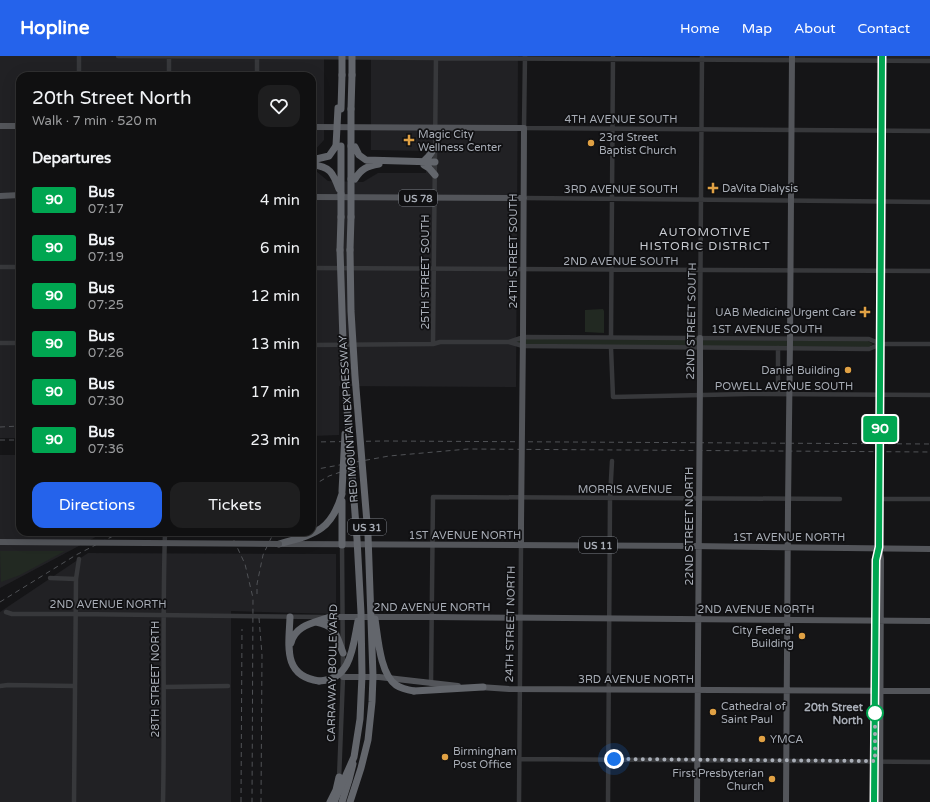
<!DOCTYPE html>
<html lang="en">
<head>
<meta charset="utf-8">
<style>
	body { margin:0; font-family:"Varela Round",sans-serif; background:#1e1e1f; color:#f1f3f6; height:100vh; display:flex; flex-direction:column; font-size:15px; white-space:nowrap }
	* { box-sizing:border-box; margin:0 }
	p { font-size:13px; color:#9c9d9f }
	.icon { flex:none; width:22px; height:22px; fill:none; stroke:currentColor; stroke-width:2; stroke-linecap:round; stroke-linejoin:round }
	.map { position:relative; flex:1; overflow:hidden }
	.sheet { position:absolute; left:16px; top:16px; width:300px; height:464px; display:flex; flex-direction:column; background:#101011; border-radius:12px; box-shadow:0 4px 16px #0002,0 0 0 1px #303031 }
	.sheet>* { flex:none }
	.badge { padding:0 8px; border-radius:3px; font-size:14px; line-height:26px }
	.you { position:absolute; width:20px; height:20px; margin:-10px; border:3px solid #fff; border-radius:50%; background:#1a73e8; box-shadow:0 0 0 6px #1a73e833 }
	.map>.badge { position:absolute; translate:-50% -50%; box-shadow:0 0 0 2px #fff }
	h2 { padding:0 16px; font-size:15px; line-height:36px }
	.round { display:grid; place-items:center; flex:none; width:42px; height:42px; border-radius:12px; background:#1e1e1f }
	.head { display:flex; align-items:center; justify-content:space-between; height:68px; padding:0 16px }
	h1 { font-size:19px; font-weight:600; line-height:30px }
	.button { display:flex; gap:8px; margin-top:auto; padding:8px 16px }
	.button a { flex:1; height:46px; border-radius:12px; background:#2563eb; color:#fff; font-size:16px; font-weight:600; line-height:46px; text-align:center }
	.button a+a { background:#1e1e1f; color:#f1f3f6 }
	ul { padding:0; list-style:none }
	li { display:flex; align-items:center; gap:12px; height:48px; padding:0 16px }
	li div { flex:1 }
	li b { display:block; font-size:15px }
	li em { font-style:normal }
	li .badge { min-width:44px; font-weight:700; text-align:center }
	header { display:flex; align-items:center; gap:24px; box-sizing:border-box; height:56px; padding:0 20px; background:#2563eb; color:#fff }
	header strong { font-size:19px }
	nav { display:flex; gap:22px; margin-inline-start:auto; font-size:14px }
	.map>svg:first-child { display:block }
	.built { fill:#212124 }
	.green { fill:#222922 }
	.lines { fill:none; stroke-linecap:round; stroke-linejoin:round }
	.major-tunnel { stroke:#323337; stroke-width:6; stroke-dasharray:6 3; stroke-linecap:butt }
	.minor { stroke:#37383b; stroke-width:4.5 }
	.major { stroke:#53555a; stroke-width:6 }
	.highway { stroke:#63666c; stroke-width:7 }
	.rail { stroke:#505256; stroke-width:1; stroke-dasharray:5 4; stroke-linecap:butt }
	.major-bridge { stroke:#53555a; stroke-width:6 }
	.highway-bridge { stroke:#63666c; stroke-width:7 }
	.line-casing { stroke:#fff; stroke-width:9 }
	.line { stroke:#00a651; stroke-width:6 }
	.walk { stroke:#a8adb6; stroke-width:4; stroke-dasharray:0 7.2 }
	.poi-dot { fill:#e0a144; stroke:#101012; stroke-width:1.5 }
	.stop-dot { fill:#fff; stroke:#00a651; stroke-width:2 }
	.labels { text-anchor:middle; stroke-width:3.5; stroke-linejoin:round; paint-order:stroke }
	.shield { fill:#101012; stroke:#7a7e85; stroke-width:1 }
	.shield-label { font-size:10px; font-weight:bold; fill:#a8adb6 }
	.street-label { font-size:11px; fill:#a8adb6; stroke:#101012 }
	.poi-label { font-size:11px; fill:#a8adb6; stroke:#101012; text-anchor:start }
	.stop-label { font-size:11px; font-weight:bold; fill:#a8adb6; stroke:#101012; text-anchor:end }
	.neighbourhood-label { font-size:12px; letter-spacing:1px; fill:#c9ccd2; stroke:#101012 }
</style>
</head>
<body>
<header>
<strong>Hopline</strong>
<nav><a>Home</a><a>Map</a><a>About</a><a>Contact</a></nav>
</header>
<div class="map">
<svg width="930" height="746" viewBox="0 0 930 746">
	<rect width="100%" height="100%" fill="#151517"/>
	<path class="built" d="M0,0H324V84L312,97V20H20V382H0Z
		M371,0H518L516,331L339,330V379L312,380V115H316L328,125L363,126L378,117H426V95L371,94Z
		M702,0H930V4H702Z
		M0,399H20V476H105L0,532Z
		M88,497L336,498V558L231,555V746H0V556Z"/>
	<path class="green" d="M603,253L604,255V277L585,276V254Z
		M524,283L868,285L873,288L869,291L524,289L516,286Z
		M0,495H65L20,519L1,526Z"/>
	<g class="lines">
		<path class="major-tunnel" d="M880,414V387"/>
		<path class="minor" d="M79,0V20
			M118,0L930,5
			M525,0L524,72L930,75
			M169,20V0
			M257,20V0
			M524,142L930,146
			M0,211H20
			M312,212L930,215
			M611,281L613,0
			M700,282L702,0
			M509,286L524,281L869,283L881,288
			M0,287H20
			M433,288L436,0
			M312,289L433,288L440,286H509L523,290L869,293L881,288H930
			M611,292L613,341L748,338L930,339
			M778,338V292
			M879,443H930
			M50,522L76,523
			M6,556L12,558H76L324,561
			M431,628L433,441L840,443
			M0,630L8,629L75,630
			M164,631L228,630
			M519,703L930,706
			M339,723L343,621L342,489
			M74,746L76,523L79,503
			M163,746C165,656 162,567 165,477
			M519,746L521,489
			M608,746L610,442L612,405"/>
		<path class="major" d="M0,70H20
			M312,71L524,72L523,279
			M0,140L20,139
			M312,141L524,142
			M790,285L792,0
			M700,323V282
			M880,382L882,0
			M880,414L879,491L881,503L880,746
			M284,488L692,490L930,493
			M521,489V468
			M330,561H432L930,565
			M343,621H379L458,630
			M480,631L509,633L930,635
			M697,746L699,455
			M786,746L788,450
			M874,746L876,504L878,493"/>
		<path class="highway" d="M341,53L342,19
			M351,53L352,19
			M355,91L359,99L366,104L435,106
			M312,104L329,100L336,90
			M424,105L429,100L435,91
			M312,109C330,110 333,117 339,133
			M424,109L429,112L435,119
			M351,123V90
			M355,123C361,113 367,110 379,108
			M341,138V90
			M340,194L341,161
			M350,194L351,161
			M279,488C314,478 331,476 342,438
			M342,489V445
			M290,561C289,589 282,620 319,625
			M316,566C337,570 336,579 343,597
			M291,587C295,569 314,567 330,561
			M414,635L483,631
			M330,746L336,734L339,721
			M342,746L349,724L353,708"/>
		<path class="rail" d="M0,371L20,370
			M0,384H20
			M312,386L386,385L930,388
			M312,414L389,400L468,393L930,396
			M312,430L329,420L361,409
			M230,476L245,508L253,542L252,746
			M257,538V528L263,499L274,476
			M0,546L76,499L121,476
			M259,562L262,599L261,746
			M241,746L242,573"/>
		<path class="major-bridge" d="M788,450L790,285
			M699,455L700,323
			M521,468L523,279
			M0,486L279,488"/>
		<path class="highway-bridge" d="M342,19V0
			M352,19V0
			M336,90L338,52
			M351,90V53
			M341,161V138
			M351,161V123
			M342,435L345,378
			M375,563C378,582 380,618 396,629C402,633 408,634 414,635
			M319,625C352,624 353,589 358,565
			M334,746L354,701L360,663L362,620L361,557L357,483L344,315L340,194
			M350,746L361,712L368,684L372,646L373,620L368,479L355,320L351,255L350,194"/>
	</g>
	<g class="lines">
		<g class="line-casing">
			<path id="line" d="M874,746L876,504L879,491L882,0"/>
		</g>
		<use href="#line" class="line"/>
		<path class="walk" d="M614,703L875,705V652V657"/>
	</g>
	<g class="poi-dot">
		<path d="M407 78h4v4h4v4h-4v4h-4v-4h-4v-4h4z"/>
		<circle cx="591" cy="87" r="4"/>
		<path d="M711 126h4v4h4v4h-4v4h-4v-4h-4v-4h4z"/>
		<path d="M863 250h4v4h4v4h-4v4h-4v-4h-4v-4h4z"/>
		<circle cx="848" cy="314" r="4"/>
		<circle cx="802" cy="580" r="4"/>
		<circle cx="713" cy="656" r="4"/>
		<circle cx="762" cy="683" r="4"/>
		<circle cx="445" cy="701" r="4"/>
		<circle cx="772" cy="723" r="4"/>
	</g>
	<circle class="stop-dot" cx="875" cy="657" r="8"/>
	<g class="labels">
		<g class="shield">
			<rect x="399" y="134" width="38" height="16" rx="3"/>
			<rect x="348" y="463" width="38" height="16" rx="3"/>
			<rect x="579" y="481" width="38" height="16" rx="3"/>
		</g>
		<g class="shield-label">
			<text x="418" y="146">US 78</text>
			<text x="367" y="475">US 31</text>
			<text x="598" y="493">US 11</text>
		</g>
		<g class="street-label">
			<text x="621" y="67">4TH AVENUE SOUTH</text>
			<text x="621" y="137">3RD AVENUE SOUTH</text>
			<text transform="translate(513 195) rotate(-90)" y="4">24TH STREET SOUTH</text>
			<text x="621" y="209">2ND AVENUE SOUTH</text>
			<text transform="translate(425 216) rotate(-90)" y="4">25TH STREET SOUTH</text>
			<text transform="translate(691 265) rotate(-89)" y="4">22ND STREET SOUTH</text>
			<text x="767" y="277">1ST AVENUE SOUTH</text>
			<text x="784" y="334">POWELL AVENUE SOUTH</text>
			<text transform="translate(348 363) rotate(-94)" y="4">RED MOUNTAIN EXPRESSWAY</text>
			<text x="625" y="437">MORRIS AVENUE</text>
			<text transform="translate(689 470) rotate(-90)" y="4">22ND STREET NORTH</text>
			<text x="465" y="483">1ST AVENUE NORTH</text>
			<text x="789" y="485">1ST AVENUE NORTH</text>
			<text x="108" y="552">2ND AVENUE NORTH</text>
			<text x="432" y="555">2ND AVENUE NORTH</text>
			<text x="756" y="557">2ND AVENUE NORTH</text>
			<text transform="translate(510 568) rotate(-89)" y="4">24TH STREET NORTH</text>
			<text transform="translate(332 617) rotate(-89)" y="4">CARRAWAY BOULEVARD</text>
			<text transform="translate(155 623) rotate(-90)" y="4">28TH STREET NORTH</text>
			<text x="636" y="627">3RD AVENUE NORTH</text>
		</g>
		<g class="poi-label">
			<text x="418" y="82">Magic City<tspan x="418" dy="13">Wellness Center</tspan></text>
			<text x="599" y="85">23rd Street<tspan x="599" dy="13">Baptist Church</tspan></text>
			<text x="722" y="136">DaVita Dialysis</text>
			<text x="856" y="260" text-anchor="end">UAB Medicine Urgent Care</text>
			<text x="840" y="318" text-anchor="end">Daniel Building</text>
			<text x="794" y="578" text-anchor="end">City Federal<tspan x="794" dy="13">Building</tspan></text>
			<text x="721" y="654">Cathedral of<tspan x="721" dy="13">Saint Paul</tspan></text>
			<text x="770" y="687">YMCA</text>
			<text x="453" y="699">Birmingham<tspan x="453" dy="13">Post Office</tspan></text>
			<text x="764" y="721" text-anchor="end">First Presbyterian<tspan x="764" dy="13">Church</tspan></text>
		</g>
		<g class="stop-label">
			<text x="863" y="655">20th Street<tspan x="863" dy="13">North</tspan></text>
		</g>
		<g class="neighbourhood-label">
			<text x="705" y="180">AUTOMOTIVE<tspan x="705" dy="14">HISTORIC DISTRICT</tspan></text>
		</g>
	</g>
</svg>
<div class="you" style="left:614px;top:703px"></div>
<b class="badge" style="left:880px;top:373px;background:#00a651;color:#fff">90</b>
<section class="sheet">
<div class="head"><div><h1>20th Street North</h1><p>Walk · 7 min · 520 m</p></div><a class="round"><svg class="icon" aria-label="heart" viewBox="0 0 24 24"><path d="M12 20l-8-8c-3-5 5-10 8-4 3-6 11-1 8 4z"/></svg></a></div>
<h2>Departures</h2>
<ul>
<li><span class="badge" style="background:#00a651;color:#fff">90</span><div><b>Bus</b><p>07:17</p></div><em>4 min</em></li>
<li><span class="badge" style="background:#00a651;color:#fff">90</span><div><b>Bus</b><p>07:19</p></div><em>6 min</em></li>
<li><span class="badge" style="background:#00a651;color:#fff">90</span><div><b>Bus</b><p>07:25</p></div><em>12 min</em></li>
<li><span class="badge" style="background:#00a651;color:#fff">90</span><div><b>Bus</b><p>07:26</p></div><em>13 min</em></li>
<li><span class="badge" style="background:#00a651;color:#fff">90</span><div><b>Bus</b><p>07:30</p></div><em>17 min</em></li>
<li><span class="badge" style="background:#00a651;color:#fff">90</span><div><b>Bus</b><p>07:36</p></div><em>23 min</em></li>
</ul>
<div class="button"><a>Directions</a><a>Tickets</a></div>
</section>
</div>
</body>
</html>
